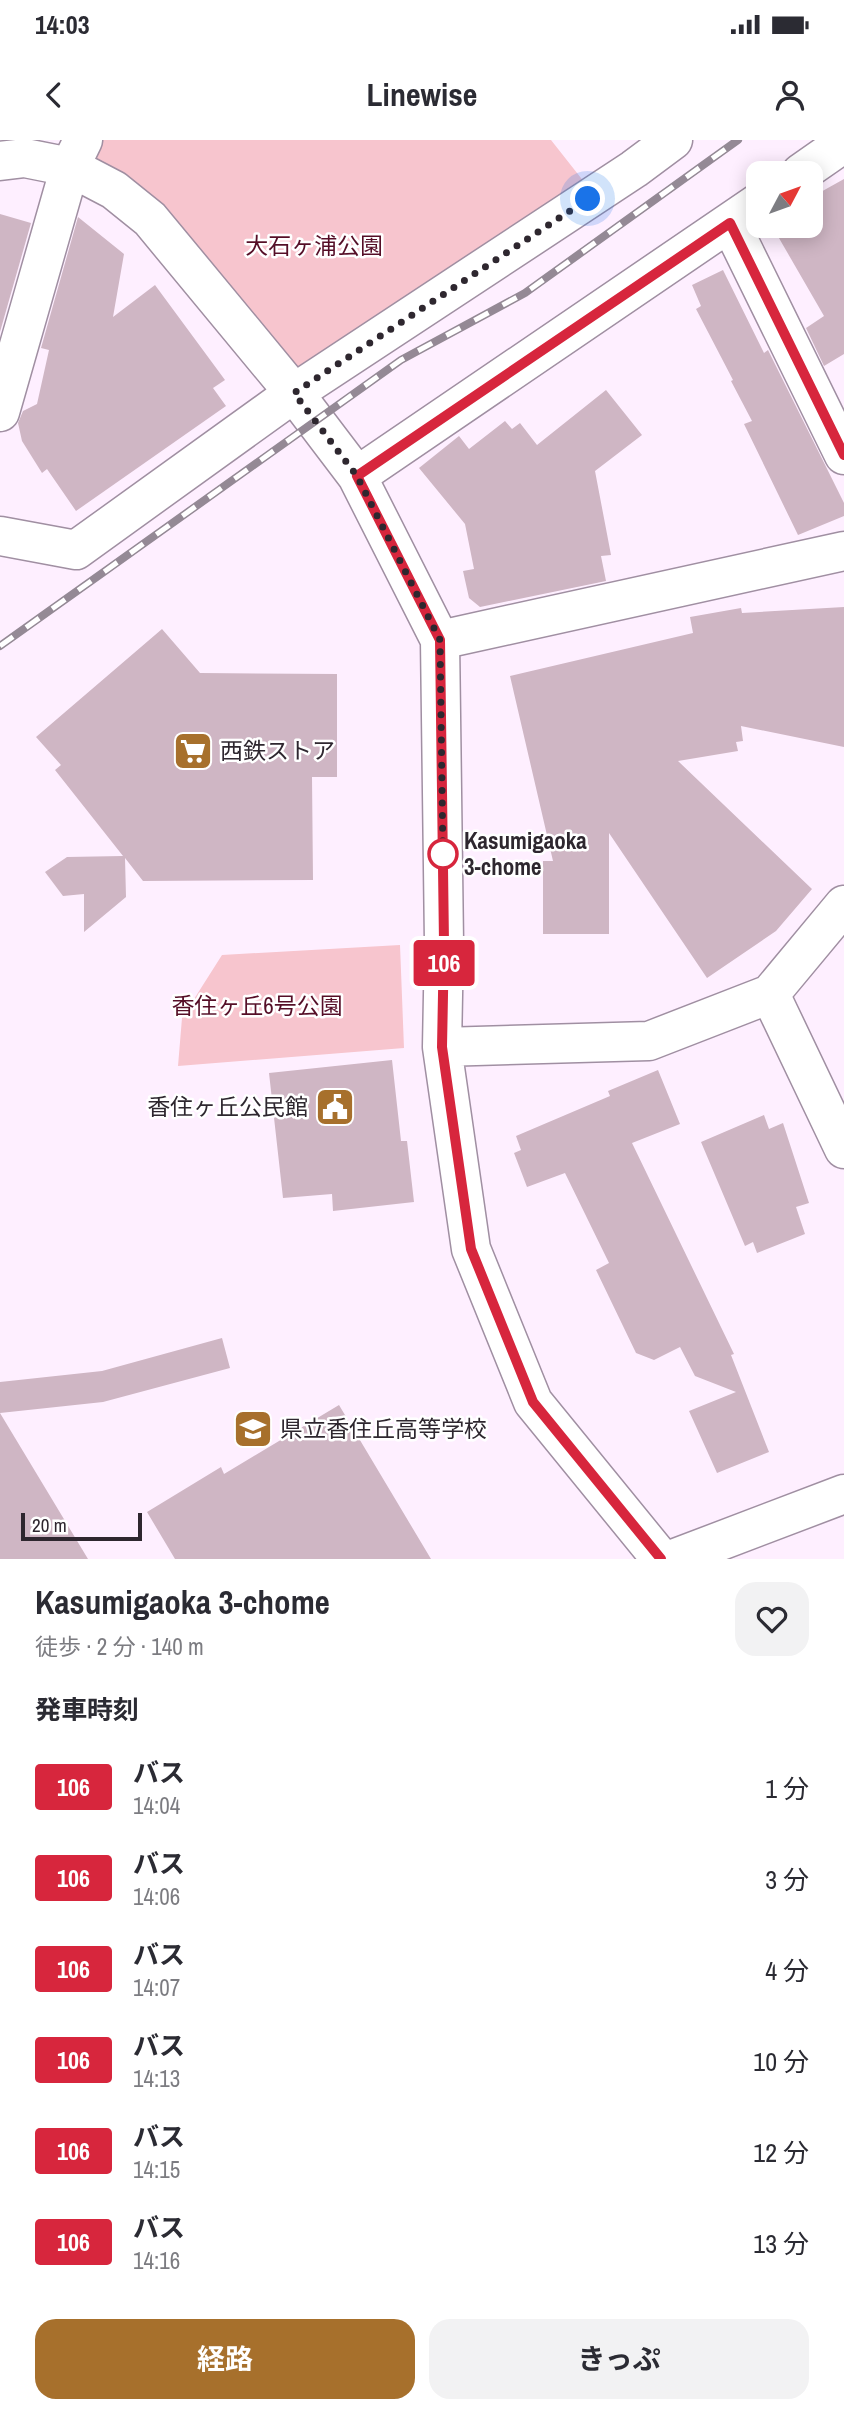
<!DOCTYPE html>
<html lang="ja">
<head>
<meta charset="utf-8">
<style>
	body { margin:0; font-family:"Archivo Narrow","Noto Sans JP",sans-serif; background:#f2f2f3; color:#2b2b33; height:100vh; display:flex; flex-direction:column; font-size:26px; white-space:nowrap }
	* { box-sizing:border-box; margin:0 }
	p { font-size:23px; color:#7c7c81 }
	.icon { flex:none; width:38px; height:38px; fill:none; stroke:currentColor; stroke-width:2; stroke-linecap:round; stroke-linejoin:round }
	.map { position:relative; height:1419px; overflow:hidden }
	.sheet { display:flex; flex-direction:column; background:#fff; flex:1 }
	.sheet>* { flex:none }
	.badge { padding:0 14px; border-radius:5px; font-size:24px; line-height:46px }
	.needle { width:46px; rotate:49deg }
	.buttons { position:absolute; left:746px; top:21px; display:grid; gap:14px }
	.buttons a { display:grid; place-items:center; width:77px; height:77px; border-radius:14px; background:#fff; box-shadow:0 4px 18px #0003; font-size:35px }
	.scale { position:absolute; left:21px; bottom:18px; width:121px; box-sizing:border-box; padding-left:7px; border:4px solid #2e272f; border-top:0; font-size:19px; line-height:24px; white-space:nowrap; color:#2e272f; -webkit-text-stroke:5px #fff; paint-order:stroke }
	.you { position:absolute; width:35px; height:35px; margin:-18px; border:5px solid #fff; border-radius:50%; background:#1a73e8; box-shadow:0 0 0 10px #1a73e833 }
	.map>.badge { position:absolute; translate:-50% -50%; box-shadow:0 0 0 4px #fff }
	h2 { padding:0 35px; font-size:26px; line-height:63px }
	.round { display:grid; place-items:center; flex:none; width:74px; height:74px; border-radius:21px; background:#f2f2f3 }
	.summary { display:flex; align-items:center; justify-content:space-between; height:119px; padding:0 35px }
	h1 { font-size:33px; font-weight:700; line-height:52px }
	.primary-button { display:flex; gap:14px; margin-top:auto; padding:14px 35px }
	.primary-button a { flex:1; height:80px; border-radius:21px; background:#a7702c; color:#fff; font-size:28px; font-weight:700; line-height:80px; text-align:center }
	.primary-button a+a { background:#f2f2f3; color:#2b2b33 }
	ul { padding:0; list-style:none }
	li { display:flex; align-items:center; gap:21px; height:91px; padding:0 35px }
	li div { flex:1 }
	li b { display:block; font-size:26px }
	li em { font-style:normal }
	li .badge { min-width:77px; font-weight:700; text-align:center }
	.status { display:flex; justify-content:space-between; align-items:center; height:49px; padding:0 35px; background:#fff; direction:ltr }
	.status svg { height:19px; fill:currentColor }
	header { display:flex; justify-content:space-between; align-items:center; height:91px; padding:0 35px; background:#fff; font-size:32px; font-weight:700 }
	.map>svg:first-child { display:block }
	.green { fill:#f7c5ce }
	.building { fill:#cfb6c4 }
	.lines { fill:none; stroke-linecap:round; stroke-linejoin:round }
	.minor-casing { stroke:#a08fa2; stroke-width:41 }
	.minor { stroke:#fff; stroke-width:38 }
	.rail-casing { stroke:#948995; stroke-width:8 }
	.rail { stroke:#fff; stroke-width:5; stroke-dasharray:16; stroke-linecap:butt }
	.line-casing { stroke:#fff; stroke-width:16 }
	.line { stroke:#d7263d; stroke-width:10 }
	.walk { stroke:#2e272f; stroke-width:7; stroke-dasharray:0 12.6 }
	.stop-dot { fill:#fff; stroke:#d7263d; stroke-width:3.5 }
	.labels { text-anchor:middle; stroke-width:5; stroke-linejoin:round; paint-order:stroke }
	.park-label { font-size:23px; fill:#550e27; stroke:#fff }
	.poi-label { font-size:23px; fill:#2e272f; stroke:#fff; text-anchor:start }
	.stop-label { font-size:23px; font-weight:bold; fill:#2e272f; stroke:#fff; text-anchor:start }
</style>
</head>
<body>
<div class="status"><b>14:03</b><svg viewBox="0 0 49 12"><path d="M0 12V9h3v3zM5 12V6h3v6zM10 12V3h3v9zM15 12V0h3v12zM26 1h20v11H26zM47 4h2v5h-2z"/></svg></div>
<header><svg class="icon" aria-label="back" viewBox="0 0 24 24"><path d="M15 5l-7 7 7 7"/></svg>Linewise<svg class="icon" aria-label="person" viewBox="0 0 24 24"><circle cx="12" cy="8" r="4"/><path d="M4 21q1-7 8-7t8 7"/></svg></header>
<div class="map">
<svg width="844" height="1419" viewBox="0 0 844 1419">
	<rect width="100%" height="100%" fill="#feefff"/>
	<path class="green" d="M89,0H551L592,52L293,247L79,21Z
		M400,805L404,908L178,926L182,878L222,815Z"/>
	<path class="building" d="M844,39V214L824,226L806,188L824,176L772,86H810V58Z
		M0,74L31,83L0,192Z
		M78,77L124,114L113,177L155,145L225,240L213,248L226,266L76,371L47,329L42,333L22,301L18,283L23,271L37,264L49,210L41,208Z
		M723,130L764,213L768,210L844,363V376L798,395L744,284L752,281L731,241L733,240L696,169L701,166L692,145Z
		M606,250L642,295L595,331L611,415L601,416L606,441L480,467L469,458L463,431L474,429L465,384L419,328L459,296L469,309L505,281L512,289L520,283L537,305Z
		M844,467V607L741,586L743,601L736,602L738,611L678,621L812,749L776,791L707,838L609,693V794H543V721H553L510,536L693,493L690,477L741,468L742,473Z
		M162,489L200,533L337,534V637H312L313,740L143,741L125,718L126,757L84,792V754L63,756L45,732L67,717L123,716L55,630L61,625L36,597Z
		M392,920L401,1001H407L414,1062L333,1071L332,1054L283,1058L269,933Z
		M658,930L680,984L632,1003L734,1214L731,1215L769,1312L717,1333L689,1271L736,1252L695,1236L680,1207L654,1220L636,1213L596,1130L609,1123L565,1033L527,1047L514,1013L521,1010L516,996L610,956L608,951Z
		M764,975L769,989L783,983L809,1063L796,1067L805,1094L757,1113L753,1102L745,1106L701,1002Z
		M222,1198L230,1228L103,1262L0,1273L88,1419H0V1242L102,1231Z
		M339,1265L431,1419H175L147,1372L221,1327L224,1334Z"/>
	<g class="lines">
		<g class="minor-casing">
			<path id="minor" d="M0,21L25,18L70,27L114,50L150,79L294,253L357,336L440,500L444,803L442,907L471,1109L533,1262L661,1419
				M801,33L844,3
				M730,83L844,315
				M0,272L70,27L83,0
				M357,336L758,63
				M0,396L76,410L294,253L634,29L673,0
				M440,500L844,411
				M770,854L844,1009
				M442,907L649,901L770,854L844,765
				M673,1419L844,1354"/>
		</g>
		<use href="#minor" class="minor"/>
		<g class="rail-casing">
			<path id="rail" d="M0,506L401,220L525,153L738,0"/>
		</g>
		<use href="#rail" class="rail"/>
	</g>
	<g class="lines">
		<g class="line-casing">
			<path id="line" d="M661,1419L533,1262L471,1109L442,907L444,803L440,500L357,336L730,83L844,315"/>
		</g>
		<use href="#line" class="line"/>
		<path class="walk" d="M443,714V720L440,500L357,336L294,253L588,59"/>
	</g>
	<defs>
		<g id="supermarket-square" transform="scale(2.0125)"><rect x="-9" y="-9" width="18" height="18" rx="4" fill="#a7702c" stroke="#fff"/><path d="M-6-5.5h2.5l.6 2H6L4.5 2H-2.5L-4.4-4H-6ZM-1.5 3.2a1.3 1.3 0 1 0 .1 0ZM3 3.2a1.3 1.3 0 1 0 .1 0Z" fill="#fff"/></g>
		<g id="civic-square" transform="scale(2.0125)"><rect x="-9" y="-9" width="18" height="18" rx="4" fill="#a7702c" stroke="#fff"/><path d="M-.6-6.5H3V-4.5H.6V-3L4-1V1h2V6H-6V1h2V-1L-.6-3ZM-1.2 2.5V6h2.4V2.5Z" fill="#fff"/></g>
		<g id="school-square" transform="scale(2.0125)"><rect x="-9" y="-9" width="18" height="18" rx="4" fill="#a7702c" stroke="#fff"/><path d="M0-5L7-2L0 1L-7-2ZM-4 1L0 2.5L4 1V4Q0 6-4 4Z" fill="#fff"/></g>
	</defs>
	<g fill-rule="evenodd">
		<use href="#supermarket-square" x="193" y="611"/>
		<use href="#civic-square" x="335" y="967"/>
		<use href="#school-square" x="253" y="1289"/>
	</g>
	<circle class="stop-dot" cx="443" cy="714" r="14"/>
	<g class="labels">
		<g class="park-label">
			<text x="314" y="114">大石ヶ浦公園</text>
			<text x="257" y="874">香住ヶ丘6号公園</text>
		</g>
		<g class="poi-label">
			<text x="220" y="619">西鉄ストア</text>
			<text x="308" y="975" text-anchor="end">香住ヶ丘公民館</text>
			<text x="280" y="1297">県立香住丘高等学校</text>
		</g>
		<g class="stop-label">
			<text x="464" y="709">Kasumigaoka<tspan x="464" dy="26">3-chome</tspan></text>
		</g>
	</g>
</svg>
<div class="buttons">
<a><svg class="needle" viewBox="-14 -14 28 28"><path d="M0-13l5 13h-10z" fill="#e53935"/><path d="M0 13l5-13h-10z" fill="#7c7c81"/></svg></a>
</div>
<div class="scale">20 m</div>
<div class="you" style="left:588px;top:59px"></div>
<b class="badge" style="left:444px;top:823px;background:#d7263d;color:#fff">106</b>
</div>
<section class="sheet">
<div class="summary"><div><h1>Kasumigaoka 3-chome</h1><p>徒歩 · 2 分 · 140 m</p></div><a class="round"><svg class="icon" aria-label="heart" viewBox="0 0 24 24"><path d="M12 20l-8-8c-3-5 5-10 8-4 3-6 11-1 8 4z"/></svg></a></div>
<h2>発車時刻</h2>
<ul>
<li><span class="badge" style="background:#d7263d;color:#fff">106</span><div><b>バス</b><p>14:04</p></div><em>1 分</em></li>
<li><span class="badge" style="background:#d7263d;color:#fff">106</span><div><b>バス</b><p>14:06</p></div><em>3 分</em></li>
<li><span class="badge" style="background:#d7263d;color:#fff">106</span><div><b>バス</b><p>14:07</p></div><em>4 分</em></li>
<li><span class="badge" style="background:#d7263d;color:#fff">106</span><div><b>バス</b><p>14:13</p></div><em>10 分</em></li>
<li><span class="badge" style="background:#d7263d;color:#fff">106</span><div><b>バス</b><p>14:15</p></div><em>12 分</em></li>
<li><span class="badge" style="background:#d7263d;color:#fff">106</span><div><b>バス</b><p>14:16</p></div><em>13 分</em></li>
</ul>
<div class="primary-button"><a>経路</a><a>きっぷ</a></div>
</section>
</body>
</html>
